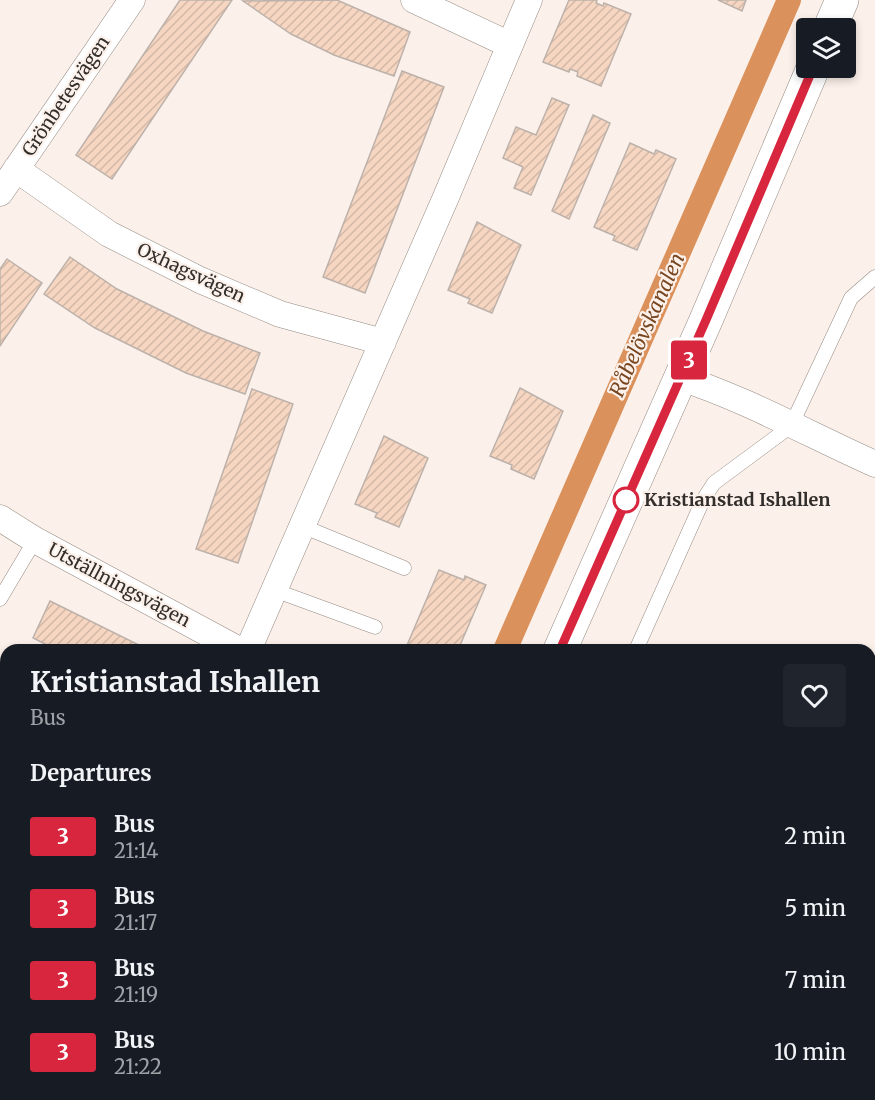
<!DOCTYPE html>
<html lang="en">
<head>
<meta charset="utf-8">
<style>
	body { margin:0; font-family:Merriweather,serif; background:#20242c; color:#f1f3f6; height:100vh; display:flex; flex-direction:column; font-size:22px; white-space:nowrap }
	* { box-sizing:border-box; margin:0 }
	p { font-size:20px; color:#9ea1a6 }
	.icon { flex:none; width:33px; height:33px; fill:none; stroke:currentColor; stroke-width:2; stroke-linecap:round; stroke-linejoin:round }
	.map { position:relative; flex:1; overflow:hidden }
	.panel { position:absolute; left:0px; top:644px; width:876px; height:458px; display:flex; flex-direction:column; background:#171b24; border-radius:18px 18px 0 0; box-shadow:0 3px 9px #0003 }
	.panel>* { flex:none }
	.badge { padding:0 12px; border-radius:4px; font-size:21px; line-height:39px }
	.fabs { position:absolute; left:796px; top:18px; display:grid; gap:12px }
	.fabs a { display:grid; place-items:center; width:60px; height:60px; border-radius:6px; background:#171b24; box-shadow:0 3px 9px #0003; font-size:30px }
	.map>.badge { position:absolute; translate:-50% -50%; box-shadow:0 0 0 3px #fff }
	h2 { padding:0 30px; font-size:22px; line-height:54px }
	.round { display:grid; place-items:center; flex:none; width:63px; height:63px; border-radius:6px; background:#20242c }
	.head { display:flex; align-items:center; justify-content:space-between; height:102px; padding:0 30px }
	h1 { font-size:28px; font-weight:700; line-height:45px }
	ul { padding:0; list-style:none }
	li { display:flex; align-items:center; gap:18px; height:72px; padding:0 30px }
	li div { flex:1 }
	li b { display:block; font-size:22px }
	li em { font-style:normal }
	li .badge { min-width:66px; font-weight:700; text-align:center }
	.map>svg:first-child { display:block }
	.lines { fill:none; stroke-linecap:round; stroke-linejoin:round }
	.canal { stroke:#da915c; stroke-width:24 }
	.building { fill:url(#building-hatch); stroke:#bdb2ab; stroke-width:1.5 }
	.service-casing { stroke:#958b84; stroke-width:15 }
	.minor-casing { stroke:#958b84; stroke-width:27 }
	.tertiary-casing { stroke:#958b84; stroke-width:34 }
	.service { stroke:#fff; stroke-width:14 }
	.minor { stroke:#fff; stroke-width:26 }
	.tertiary { stroke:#fff; stroke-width:33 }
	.line-casing { stroke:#fff; stroke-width:14 }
	.line { stroke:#d7263d; stroke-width:9 }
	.stop-dot { fill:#fff; stroke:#d7263d; stroke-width:3 }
	.labels { text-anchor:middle; stroke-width:4.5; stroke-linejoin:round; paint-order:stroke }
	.street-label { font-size:18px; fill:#322e2b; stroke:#fcf1ea }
	.stop-label { font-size:18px; font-weight:bold; fill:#322e2b; stroke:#fcf1ea; text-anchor:start }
	.water-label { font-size:20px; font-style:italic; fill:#784620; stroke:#fcf1ea }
</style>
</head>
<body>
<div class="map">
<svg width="875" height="1100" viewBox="0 0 875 1100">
	<defs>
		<pattern id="building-hatch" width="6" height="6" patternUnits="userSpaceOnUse" patternTransform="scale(1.5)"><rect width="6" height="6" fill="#f6d6c1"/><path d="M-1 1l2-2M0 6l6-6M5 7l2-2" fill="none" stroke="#d3b8a6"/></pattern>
	</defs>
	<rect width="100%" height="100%" fill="#fcf1ea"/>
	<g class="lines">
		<path class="canal" d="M505,650L789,0
			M316,1100L318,1095"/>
	</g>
	<path class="building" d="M180,0H232L112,179L76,155Z
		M337,0L410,32L394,76L334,55L291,34L243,1Z
		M569,0H597L596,3L603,6L604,3L631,14L601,86L577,76L578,72L570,69L569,72L543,62Z
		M718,0H746L742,11Z
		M402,71L444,87L365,293L323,277Z
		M552,98L569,105L531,195L514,188L523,167L503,158L516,127L536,135Z
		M593,115L610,123L569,219L552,211Z
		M630,143L654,154L656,150L676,159L637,250L613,240L615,236L594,227Z
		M477,222L521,245L492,313L468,303L470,299L448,290Z
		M70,257L117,289L203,331L260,353L245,394L186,373L95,328L44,294Z
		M7,259L42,283L0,346V269Z
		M520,388L563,411L534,479L511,469L512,465L490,456Z
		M252,389L293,404L238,563L196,549Z
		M384,436L428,458L399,527L375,517L377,513L355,504Z
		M439,570L464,580L465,576L486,585L458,650H405Z
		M50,601L145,648L144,650H57L33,638Z
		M0,857L6,858V900L0,899Z
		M226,1095H269L267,1100H223Z"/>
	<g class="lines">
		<g class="service-casing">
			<path id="service" d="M302,526L404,568
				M274,590L375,627
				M0,599L35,540
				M636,650L703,500L714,483L791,426L851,298L875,277
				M197,1100L199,1095
				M434,1100L436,1095
				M502,1100L504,1095"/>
		</g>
		<g class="minor-casing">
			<path id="minor" d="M414,0L508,44
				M16,169L109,234L200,280L280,314L383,342
				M0,193L132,0
				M681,378C748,400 810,435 875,464
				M0,518L35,540L239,650
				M248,650L446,197L529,0
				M159,1100L160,1095"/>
		</g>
		<g class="tertiary-casing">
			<path id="tertiary" d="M830,28L842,0
				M560,650L706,320L813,68
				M370,1100L372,1095"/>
		</g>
		<use href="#service" class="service"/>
		<use href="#minor" class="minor"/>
		<use href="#tertiary" class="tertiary"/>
	</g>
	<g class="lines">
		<g class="line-casing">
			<path id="line" d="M560,650L706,320L813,68"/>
		</g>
		<use href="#line" class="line"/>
	</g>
	<circle class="stop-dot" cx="626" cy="500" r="12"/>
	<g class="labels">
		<g class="street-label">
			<text transform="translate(66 96) rotate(-56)" y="6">Grönbetesvägen</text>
			<text transform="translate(191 273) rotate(25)" y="6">Oxhagsvägen</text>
			<text transform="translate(119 585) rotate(28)" y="6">Utställningsvägen</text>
		</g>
		<g class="stop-label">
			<text x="644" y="506">Kristianstad Ishallen</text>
		</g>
		<g class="water-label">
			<text transform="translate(647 325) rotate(-66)" y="7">Råbelövskanalen</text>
		</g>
	</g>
</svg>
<div class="fabs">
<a><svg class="icon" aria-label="layers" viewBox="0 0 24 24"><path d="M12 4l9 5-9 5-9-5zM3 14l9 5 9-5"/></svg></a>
</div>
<b class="badge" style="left:689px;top:360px;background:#d7263d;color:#fff">3</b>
<section class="panel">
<div class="head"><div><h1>Kristianstad Ishallen</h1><p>Bus</p></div><a class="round"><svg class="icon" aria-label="heart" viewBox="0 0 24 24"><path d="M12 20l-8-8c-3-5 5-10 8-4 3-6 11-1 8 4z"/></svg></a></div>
<h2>Departures</h2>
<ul>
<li><span class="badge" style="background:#d7263d;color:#fff">3</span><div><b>Bus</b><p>21:14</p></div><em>2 min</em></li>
<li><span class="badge" style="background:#d7263d;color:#fff">3</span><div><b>Bus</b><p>21:17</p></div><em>5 min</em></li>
<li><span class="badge" style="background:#d7263d;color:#fff">3</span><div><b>Bus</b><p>21:19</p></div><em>7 min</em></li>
<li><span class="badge" style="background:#d7263d;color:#fff">3</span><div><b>Bus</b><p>21:22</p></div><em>10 min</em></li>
</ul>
</section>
</div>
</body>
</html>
